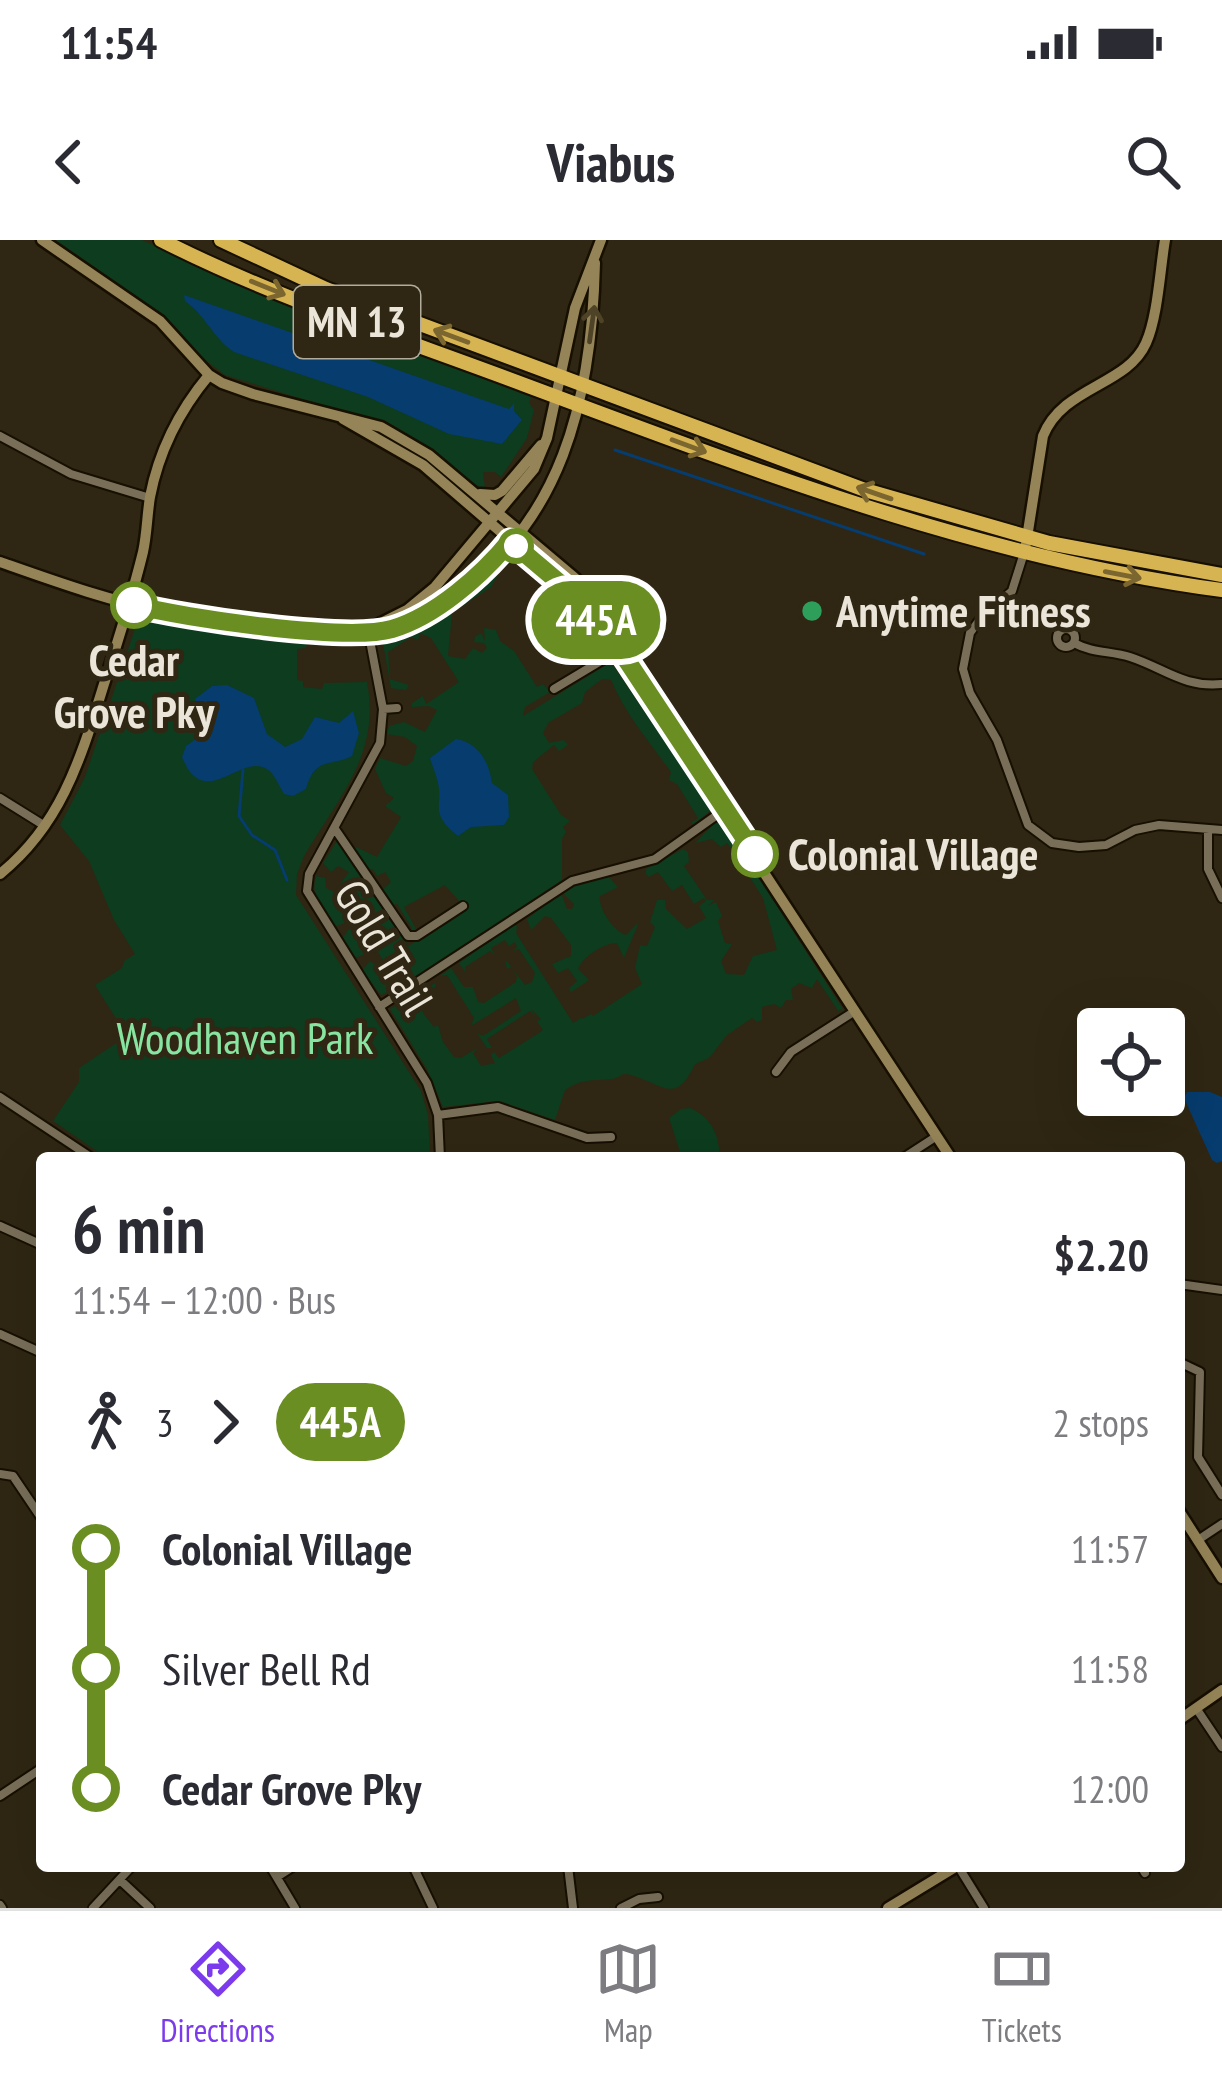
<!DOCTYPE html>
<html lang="en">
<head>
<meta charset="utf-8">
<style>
	body { margin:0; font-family:"PT Sans Narrow",sans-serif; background:#f7f7f7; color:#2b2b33; height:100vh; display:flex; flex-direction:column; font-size:45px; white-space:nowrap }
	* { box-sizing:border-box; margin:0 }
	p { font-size:39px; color:#7c7c81 }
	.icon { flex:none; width:66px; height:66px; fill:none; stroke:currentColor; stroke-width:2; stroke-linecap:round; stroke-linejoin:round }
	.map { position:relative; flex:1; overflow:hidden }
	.sheet { position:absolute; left:36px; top:912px; width:1149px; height:720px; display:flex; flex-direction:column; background:#fff; border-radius:12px; box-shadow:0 12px 48px #0002 }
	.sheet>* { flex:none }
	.badge { padding:0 24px; border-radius:39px; font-size:42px; line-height:78px }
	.fabs { position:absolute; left:1077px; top:768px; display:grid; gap:24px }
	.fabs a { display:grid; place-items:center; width:108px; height:108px; border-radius:12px; background:#fff; box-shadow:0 12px 48px #0002; font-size:60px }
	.map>.badge { position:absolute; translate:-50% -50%; box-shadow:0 0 0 6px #fff }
	.legs { display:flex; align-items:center; gap:18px; height:132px; padding:0 36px; font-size:39px }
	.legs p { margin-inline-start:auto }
	.head { display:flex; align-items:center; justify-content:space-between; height:204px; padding:0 36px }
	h1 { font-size:66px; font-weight:700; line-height:90px }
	ul { padding:0 36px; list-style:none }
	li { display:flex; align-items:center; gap:42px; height:120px; font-size:45px }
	li i { display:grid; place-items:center; width:18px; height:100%; margin:0 15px; background:currentColor }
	li i::after { content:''; width:30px; height:30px; margin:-15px; border:9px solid; border-radius:50%; background:#fff }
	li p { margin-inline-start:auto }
	li:first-child i { background:linear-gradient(#0000 50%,currentColor 0) }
	li:last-child i { background:linear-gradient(currentColor 50%,#0000 0) }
	.status { display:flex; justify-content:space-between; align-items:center; height:84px; padding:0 60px; background:#fff; direction:ltr }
	.status svg { height:33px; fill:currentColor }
	header { display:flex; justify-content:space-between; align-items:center; height:156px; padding:0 36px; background:#fff; font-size:54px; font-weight:700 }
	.tabs { display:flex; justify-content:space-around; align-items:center; height:168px; border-top:3px solid #e1e1e2; background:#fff; font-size:33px; color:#7c7c81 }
	.tabs a { display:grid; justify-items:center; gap:6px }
	.tabs .current { color:#7c3aed }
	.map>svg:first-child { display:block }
	.green { fill:#0d3c1e }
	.water { fill:#063c6e }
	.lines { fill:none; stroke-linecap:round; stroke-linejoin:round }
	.stream { stroke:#063c6e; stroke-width:3 }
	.street-casing { stroke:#170f00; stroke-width:12 }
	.secondary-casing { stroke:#170f00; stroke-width:15 }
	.highway-casing { stroke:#170f00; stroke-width:18 }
	.street { stroke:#796f59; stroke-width:8 }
	.secondary { stroke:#958457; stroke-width:10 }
	.highway { stroke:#d7b452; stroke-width:14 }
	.oneway { stroke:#7b662f }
	.oneway2 { stroke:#4e4327 }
	.line-1-casing { stroke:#fff; stroke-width:27 }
	.line-1 { stroke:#6b8e23; stroke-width:18 }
	.stop-1-dot { fill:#fff; stroke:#6b8e23; stroke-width:6 }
	.leisure-dot { fill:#2e9e5b; stroke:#2f2713; stroke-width:4.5 }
	.labels { text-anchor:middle; stroke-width:10; stroke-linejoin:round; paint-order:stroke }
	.shield { fill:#2f2713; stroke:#b2ac9d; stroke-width:3 }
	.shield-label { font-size:42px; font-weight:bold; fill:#eae5d8 }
	.poi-label { font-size:45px; font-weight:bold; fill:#eae5d8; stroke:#2f2713; text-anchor:start }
	.stop-label { font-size:45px; font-weight:bold; fill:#eae5d8; stroke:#2f2713 }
	.street-label { font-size:45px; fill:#eae5d8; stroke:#2f2713 }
	.park-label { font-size:45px; fill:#87e5a1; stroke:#2f2713 }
</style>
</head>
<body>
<div class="status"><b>11:54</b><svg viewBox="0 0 49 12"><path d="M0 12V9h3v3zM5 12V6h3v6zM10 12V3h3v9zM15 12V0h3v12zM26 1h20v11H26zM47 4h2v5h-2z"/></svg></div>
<header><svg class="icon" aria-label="back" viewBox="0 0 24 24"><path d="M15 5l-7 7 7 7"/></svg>Viabus<svg class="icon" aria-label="search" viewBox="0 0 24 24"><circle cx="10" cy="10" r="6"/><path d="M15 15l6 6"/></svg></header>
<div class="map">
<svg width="1222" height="1668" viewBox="0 0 1222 1668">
	<rect width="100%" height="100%" fill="#2f2713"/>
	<path class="green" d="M56,0H142L262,55L531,157L529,163L534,170L527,198L501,237L495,232H483L485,249L480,247L374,181L225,135L203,118L167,78Z
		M501,329L491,347L452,373L448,416L465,419L473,408L482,413L487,408L484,403L474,402L475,397L481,393L485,401L484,388L496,390L500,401L514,411L537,447L543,444L550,452L525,467L523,476L611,422L711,570L694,584L691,583L698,578L677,544L669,540L671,532C649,501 627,477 611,440L602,439L585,452L582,463L548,483L543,493L549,503L564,500L568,505L559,511L554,505L533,522L532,529L561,575L570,581L563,587L566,592L562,599V640L414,739L381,755L362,730L370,721L377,726L384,722L371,700L363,705L366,714L354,718L342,699L349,689L357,695L366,688L353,668L343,674L345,683L334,687C323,670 310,657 316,636L325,638L326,648L339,654L337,648L349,632L338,626L331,632L323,623L337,601L406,700L407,707L466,669L445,645L404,667L416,689L411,694L412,688L397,664L391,665L381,651L391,642L385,632L377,636L373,629H364L353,609L356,607L377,617L401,577L385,566L394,558L386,553L375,529L380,518L406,526L413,521L417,506L405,497L387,494L389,486L404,482L425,492L437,470L429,466L412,467V463L423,456L426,464L459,442L431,398L420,393L418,400L411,397L388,412L390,439L409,445L406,450L391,448L383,403L407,394L410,397L409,393L436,382L435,378L473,356Z
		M144,379L199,389L307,400L306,408L297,409V440L303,441V447L322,449L324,443L367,442C381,513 339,557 304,616L297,634L296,655L421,851L428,875L430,918H107L53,881L79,842V828L127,796L95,745L122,728L124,721L135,714L114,680L89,621L60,585L85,537L136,386Z
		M720,577L844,771L840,769L839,772L817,739L812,748L799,743L791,749L793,760H786L781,768L774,764L762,767V780L757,782L752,778L727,795L709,818L695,824C675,866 663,844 631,835C619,832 623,837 612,839C593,841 582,838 565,850L555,880L499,861L443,867L427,829L390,769L435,743L436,746L421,758L423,773L434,787L438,785L443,802L454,817L461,818L477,808L473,813L481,826L495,823L491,815L494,812L499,818L539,793L543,790L537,781L541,779L531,769L536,778L530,771L487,799L492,808H487L477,793L483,796L521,771L516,758L471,786L474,778L447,735L440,736L451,728L464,747H473L478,762L484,763L516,742L517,736L511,727L507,729L505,719L525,745L532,742L535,733L519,709L513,711L517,707L515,702L509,706L505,700L491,708L495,715L490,711L465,727L466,733L459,723L512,685L517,686L516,693L573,783L580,779L579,776L582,779L591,774L593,776L642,744L635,728L640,705L647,706L655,687L650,682L657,660H665L666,669L687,689L706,678L699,666L706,661L704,658L694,664L682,645L672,651L658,632L649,637L646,634V629L683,609L688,612L689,622L684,626L707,660H714L708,666L716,662L722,676L718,681L725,703L732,704L721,721L726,734L744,735L753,716L777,710L763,658L732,609L727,603L721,607L712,599L695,603Z
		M608,636L618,647L600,656C598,668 613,691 626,695L639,682L624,718L617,703C605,702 582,717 578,729L589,740L571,752L569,748L577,741L568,728L558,733L552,724L571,716V705L551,678L545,676L531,690L527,679L561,653L567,669H572L574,664L562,652L584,641Z
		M690,868C712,878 719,895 720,918H682L669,878L681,869Z"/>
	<path class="water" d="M184,55L503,167L509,169L514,163V171L522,180L502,204L449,194L368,157L234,112C213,98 206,76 185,61Z
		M227,445L254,458L267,494L285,507L302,499L315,477L339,483L353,471L359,493L352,516C331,527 315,516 306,549L293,556L284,554C279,546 275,534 267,529C241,512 204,573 182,517L186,506L211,488L208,472L198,467L195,459L212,446Z
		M456,499C479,503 489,522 492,543L508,555L509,577L504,585L471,587L458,596C427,571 445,566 437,539C435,532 432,525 430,518Z
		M1210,852L1222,857V921L1217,923L1212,920L1184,858L1187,852Z"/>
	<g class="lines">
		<path class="stream" d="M615,210L924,314
			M243,530L239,576L252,595L275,610L287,640"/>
		<g class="street-casing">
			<path id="street" d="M0,196L71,234L150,258
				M1024,313L1012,351L983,375L970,393L963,429L970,453L997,500L1028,585L1052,603L1079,607L1106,605L1135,590L1159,585L1222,590
				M1057 398a9 9 0 1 1 18 0a9 9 0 1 1-18 0Z
				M368,390L383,469L380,503L309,634L307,651L427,843L438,875L440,918
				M1074,403C1092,413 1111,411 1130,417C1164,428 1184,448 1222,444
				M554,449L619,410
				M383,469L397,468
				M0,558L45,586
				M335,589L408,696H417L463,666
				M1208,589V629L1222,658
				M379,767L572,641L655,619L724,570
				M776,832L791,812L855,771
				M0,857L92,918
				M438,875L498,867L587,898L611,897
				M903,918L937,896
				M0,986L42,1005
				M1179,1044L1222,1050
				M0,1094L42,1113
				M1179,1122L1200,1132L1198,1217L1222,1255
				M0,1234L13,1236L42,1279
				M1198,1300L1222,1284
				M1196,1468L1222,1507
				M0,1556L42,1528
				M270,1626L295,1668
				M413,1626L433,1668
				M568,1626L573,1668
				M958,1626L984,1668
				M1141,1626L1145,1633
				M277,1637L294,1626
				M120,1640L150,1668
				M0,1665L2,1668
				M93,1668L132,1626
				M621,1668L639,1659L658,1657"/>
		</g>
		<g class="secondary-casing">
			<path id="secondary" d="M42,0L160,81L209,135L222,143L253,154L381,187L429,215L575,338L601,368L616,398
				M343,179L423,225L559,342L607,393L951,918
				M480,254L495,255L502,251L541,205
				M1026,304L1043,196C1063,146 1127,146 1146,103C1158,76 1160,29 1165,0
				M0,322C54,341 109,361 166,372C207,381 250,383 292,387C323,390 362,397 392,389C409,384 425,371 440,363C564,290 592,155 595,23
				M371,388L407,370L435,347L534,229L547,198L575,68L601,0
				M0,634C62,584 81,517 104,444C118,401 132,357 143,312C147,294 147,275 150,257C159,210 179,171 209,135
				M1179,1271L1222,1338
				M1179,1480L1222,1450
				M888,1668L957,1626"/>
		</g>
		<g class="highway-casing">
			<path id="highway" d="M161,0C277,59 403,99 525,145C753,230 980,318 1222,350
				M221,0L326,49L865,250L1049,303L1222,335"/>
		</g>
		<use href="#street" class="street"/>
		<use href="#secondary" class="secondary"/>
		<use href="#highway" class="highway"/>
	</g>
	<defs><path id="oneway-shaft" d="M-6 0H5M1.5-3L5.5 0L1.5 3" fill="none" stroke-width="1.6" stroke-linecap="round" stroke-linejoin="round" transform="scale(3)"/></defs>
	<g class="oneway">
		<use href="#oneway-shaft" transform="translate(268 48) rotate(22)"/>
		<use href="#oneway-shaft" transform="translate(451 96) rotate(-160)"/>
		<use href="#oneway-shaft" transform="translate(689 206) rotate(20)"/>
		<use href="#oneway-shaft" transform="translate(874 253) rotate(-161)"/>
		<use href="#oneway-shaft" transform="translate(1123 335) rotate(11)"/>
	</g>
	<use class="oneway2" href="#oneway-shaft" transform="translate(592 84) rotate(-82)"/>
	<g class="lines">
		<g class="line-1-casing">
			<path id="line-1" d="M134,365C185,378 346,402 392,389C436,376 482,335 510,301L568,350L620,410L755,614"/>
		</g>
		<use href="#line-1" class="line-1"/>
	</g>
	<g class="stop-1-dot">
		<circle cx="516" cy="306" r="15"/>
		<circle cx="134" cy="365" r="21"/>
		<circle cx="755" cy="614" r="21"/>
	</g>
	<circle class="leisure-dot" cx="812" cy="371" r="12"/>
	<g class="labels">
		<rect class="shield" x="294" y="46" width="126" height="72" rx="9"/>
		<g class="shield-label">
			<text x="357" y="97">MN 13</text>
		</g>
		<g class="poi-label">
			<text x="836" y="387">Anytime Fitness</text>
		</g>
		<g class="stop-label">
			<text x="134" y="436">Cedar<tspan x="134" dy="52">Grove Pky</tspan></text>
			<text x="788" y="630" text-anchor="start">Colonial Village</text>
		</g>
		<g class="street-label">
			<text transform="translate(384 707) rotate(59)" y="16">Gold Trail</text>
		</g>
		<g class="park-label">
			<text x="245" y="814">Woodhaven Park</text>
		</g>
	</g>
</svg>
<div class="fabs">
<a><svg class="icon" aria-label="locate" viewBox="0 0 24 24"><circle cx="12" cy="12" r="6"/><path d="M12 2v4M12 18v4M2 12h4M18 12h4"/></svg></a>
</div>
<b class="badge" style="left:596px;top:380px;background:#6b8e23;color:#fff">445A</b>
<section class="sheet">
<div class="head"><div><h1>6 min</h1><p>11:54 – 12:00 · Bus</p></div><b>$2.20</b></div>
<div class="legs"><svg class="icon" aria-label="walk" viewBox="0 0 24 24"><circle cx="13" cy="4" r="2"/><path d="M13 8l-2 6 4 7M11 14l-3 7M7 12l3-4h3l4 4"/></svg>3<svg class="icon" aria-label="forward" viewBox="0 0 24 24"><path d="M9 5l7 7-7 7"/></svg><b class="badge" style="background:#6b8e23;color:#fff">445A</b><p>2 stops</p></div>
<ul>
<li><i style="color:#6b8e23"></i><b>Colonial Village</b><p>11:57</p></li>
<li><i style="color:#6b8e23"></i><span>Silver Bell Rd</span><p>11:58</p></li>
<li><i style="color:#6b8e23"></i><b>Cedar Grove Pky</b><p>12:00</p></li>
</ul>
</section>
</div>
<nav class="tabs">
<a class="current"><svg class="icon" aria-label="directions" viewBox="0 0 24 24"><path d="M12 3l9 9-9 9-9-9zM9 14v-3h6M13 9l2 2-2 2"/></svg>Directions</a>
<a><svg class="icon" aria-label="map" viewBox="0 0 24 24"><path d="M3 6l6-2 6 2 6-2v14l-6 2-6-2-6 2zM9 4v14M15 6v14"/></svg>Map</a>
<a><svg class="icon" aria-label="tickets" viewBox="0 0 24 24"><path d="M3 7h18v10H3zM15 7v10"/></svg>Tickets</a>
</nav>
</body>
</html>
